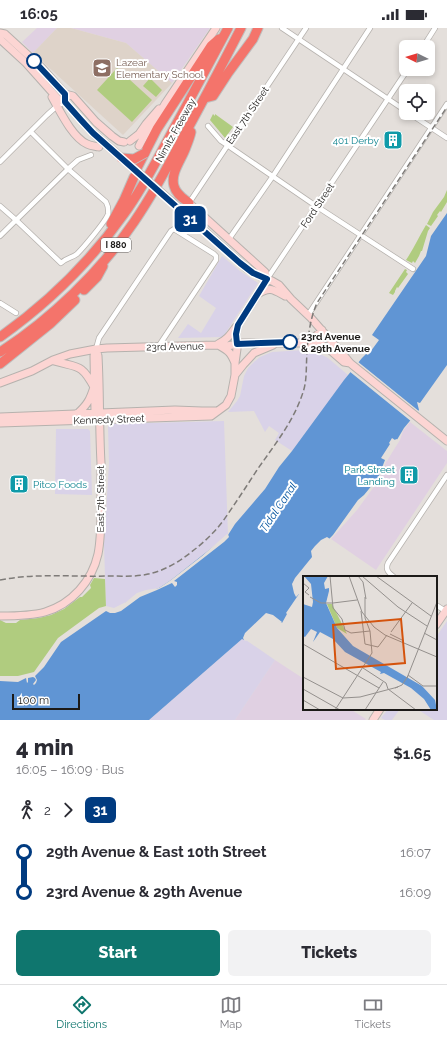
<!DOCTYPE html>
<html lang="en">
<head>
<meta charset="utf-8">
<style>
	body { margin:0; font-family:Raleway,sans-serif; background:#f2f2f3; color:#2b2b33; height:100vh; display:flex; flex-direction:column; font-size:15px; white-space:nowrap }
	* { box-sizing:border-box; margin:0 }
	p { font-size:13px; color:#7c7c81 }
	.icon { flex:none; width:22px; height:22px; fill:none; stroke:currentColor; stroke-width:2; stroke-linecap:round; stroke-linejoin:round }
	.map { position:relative; height:692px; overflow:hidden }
	.panel { display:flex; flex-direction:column; background:#fff; flex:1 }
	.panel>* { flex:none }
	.badge { padding:0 8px; border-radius:6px; font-size:14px; line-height:26px }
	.needle { width:26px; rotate:275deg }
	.buttons { position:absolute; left:399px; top:12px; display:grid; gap:8px }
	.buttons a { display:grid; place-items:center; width:36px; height:36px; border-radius:6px; background:#fff; box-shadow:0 2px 6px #0003; font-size:20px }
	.scale { position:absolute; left:12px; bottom:10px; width:68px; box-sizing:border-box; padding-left:4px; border:2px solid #1c1a18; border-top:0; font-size:11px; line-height:14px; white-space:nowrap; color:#1c1a18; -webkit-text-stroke:3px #fff; paint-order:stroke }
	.map>.badge { position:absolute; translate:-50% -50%; box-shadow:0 0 0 2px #fff }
	.legs { display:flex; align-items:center; gap:6px; height:44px; padding:0 16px; font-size:13px }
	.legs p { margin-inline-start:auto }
	.headline { display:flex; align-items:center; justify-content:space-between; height:68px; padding:0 16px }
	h1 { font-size:22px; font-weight:800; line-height:30px }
	.cta { display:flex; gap:8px; margin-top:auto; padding:8px 16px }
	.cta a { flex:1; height:46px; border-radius:6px; background:#0f766e; color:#fff; font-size:16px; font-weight:800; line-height:46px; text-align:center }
	.cta a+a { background:#f2f2f3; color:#2b2b33 }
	ul { padding:0 16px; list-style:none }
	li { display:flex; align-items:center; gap:14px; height:40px; font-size:15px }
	li i { display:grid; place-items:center; width:6px; height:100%; margin:0 5px; background:currentColor }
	li i::after { content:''; width:10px; height:10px; margin:-5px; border:3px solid; border-radius:50%; background:#fff }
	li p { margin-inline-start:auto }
	li:first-child i { background:linear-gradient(#0000 50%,currentColor 0) }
	li:last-child i { background:linear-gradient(currentColor 50%,#0000 0) }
	.status { display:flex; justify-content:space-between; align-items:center; height:28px; padding:0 20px; background:#fff; direction:ltr }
	.status svg { height:11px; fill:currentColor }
	.menu { display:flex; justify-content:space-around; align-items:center; height:56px; border-top:1px solid #e1e1e2; background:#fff; font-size:11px; color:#7c7c81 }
	.menu a { display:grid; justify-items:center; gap:2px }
	.menu .selected { color:#0f766e }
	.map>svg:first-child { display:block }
	.commercial { fill:#e0d0e2 }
	.industrial { fill:#d9d2e8 }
	.built { fill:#ded3c9 }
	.green { fill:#b0cc7f }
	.water { fill:#6095d4 }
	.pier { fill:#e4dfdb }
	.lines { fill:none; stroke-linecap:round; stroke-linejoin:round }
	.street-casing { stroke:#b6b2ae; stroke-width:6 }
	.secondary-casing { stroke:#b6b2ae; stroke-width:9 }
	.highway-casing { stroke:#bfbfbe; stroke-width:11 }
	.street { stroke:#fff; stroke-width:4.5 }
	.secondary { stroke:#fcd5d3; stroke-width:7 }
	.highway { stroke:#f4746b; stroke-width:9 }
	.rail { stroke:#7e7b78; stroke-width:1.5; stroke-dasharray:6 3; stroke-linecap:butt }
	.secondary-bridge-casing { stroke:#b6b2ae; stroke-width:9; stroke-linecap:butt }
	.highway-bridge-casing { stroke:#bfbfbe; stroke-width:11; stroke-linecap:butt }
	.secondary-bridge { stroke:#fcd5d3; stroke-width:7 }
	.highway-bridge { stroke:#f4746b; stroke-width:9 }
	.line-1-casing { stroke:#fff; stroke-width:9 }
	.line-1 { stroke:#003b80; stroke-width:6 }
	.stop-1-dot { fill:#fff; stroke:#003b80; stroke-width:2 }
	.labels { text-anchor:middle; stroke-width:4; stroke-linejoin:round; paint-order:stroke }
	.shield { fill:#fff; stroke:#605f5d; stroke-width:1 }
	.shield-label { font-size:9px; font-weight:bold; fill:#1c1a18 }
	.education-label { font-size:10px; fill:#785e54; stroke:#fff; text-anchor:start }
	.street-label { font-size:10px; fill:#1c1a18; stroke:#fff }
	.culture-label { font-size:10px; fill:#0d838f; stroke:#fff; text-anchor:end }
	.stop-label { font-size:10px; font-weight:bold; fill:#1c1a18; stroke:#fff; text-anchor:start }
	.water-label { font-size:11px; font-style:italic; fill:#02539f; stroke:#fff }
	.inset-road { fill:none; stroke:#94908d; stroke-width:1 }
	.view { fill:#d4530d; fill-opacity:0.15; stroke:#d4530d; stroke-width:2 }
	.inset-edge { fill:none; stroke:#1c1a18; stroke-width:2 }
</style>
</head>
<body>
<div class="status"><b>16:05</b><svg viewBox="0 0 49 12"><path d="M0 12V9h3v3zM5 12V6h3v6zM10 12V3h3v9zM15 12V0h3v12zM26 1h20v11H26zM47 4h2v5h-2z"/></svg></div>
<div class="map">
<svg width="447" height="692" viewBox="0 0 447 692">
	<rect width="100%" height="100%" fill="#e4dfdb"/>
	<path class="commercial" d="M37,0H57L33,25L22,14Z
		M71,0H210L172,55L126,15Z
		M410,394L447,423V435L376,542L331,511L357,482L376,456L382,445L386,434L400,412L403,403Z
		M275,632L304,651V681H350L366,691L365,692H235Z"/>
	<path class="industrial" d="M222,228L240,243L258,255L223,309L178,310L188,296L201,305L216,280L199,268Z
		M304,322L318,325L328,330L348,347L292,423L275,412L279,405L269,398L265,404L254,383L228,384L237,373L240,368L244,348L248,340L254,334L260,329L272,324Z
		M224,393L228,507L171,552L159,560L115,582L106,579L104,517L109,435L108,398L110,396Z
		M56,401H88L90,403L92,467L55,466Z
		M447,593V692H434L417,681H436V609Z
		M243,610L275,632L235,692H149Z
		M388,681H400L392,692H385L381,690Z"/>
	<path class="built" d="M57,0H71L126,15L172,55L123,107L33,25Z"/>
	<path class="green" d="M117,40L152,72L132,94L97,62Z
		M150,50L162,62L156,69L143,58Z
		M213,86L215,88V86L233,99L225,110L210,92Z
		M447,162V174L441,184L440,183L437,187L438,188L431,198L427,196L433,184L444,169Z
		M426,197L430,200L428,203L422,223H421L419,228L415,235L413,233L412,235L406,232C414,220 419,209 426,197Z
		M405,241L407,242L406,244L408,246L398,260L397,259L395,263V264L393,267L389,265Z
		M94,550L105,551L106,579L34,646L18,650H0V592L6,595H16L20,592L39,590L51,587L64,581L80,569H82L91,560L90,557Z"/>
	<path class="water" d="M447,185V337L420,375L417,374L419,382L404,400L385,432L378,450L364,467L358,472L333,507L328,512L295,564L299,566L286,585L287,586L282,595L268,587L244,612L242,611L149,692H0V650H18L34,646L60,611L99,582H115L137,567L159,560L171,552L228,507L235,496L265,461L279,439L292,423L344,352L362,330L366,326L368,327L379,312L372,307L426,228L431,208Z"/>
	<path class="pier" d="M357,333L420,384L412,394L349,343Z
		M392,410L395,412L396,411L399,412L387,433L381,430L390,416L389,415Z
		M227,506H228L229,509L224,514L174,553L177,554V557L175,559L172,555L157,562L140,569L121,583L115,585H110L106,583L61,614L44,639L35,648L37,652L36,655L34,657L33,656L36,652L35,650L33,649L28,650V654L27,655L26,650L18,654L0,653V648H18L34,644L58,610L99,580L106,578L114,580L126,574L137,565L146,562L159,560L171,552L202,528Z
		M327,509L330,511L323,524L307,549H304V553L298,563L299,564V566L296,569L294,565L292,556L295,550L312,529L311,523L315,518L321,512Z
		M266,585L273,587L282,594L281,595L269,589L246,613L244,612L243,610L245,605Z"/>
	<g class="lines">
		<g class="street-casing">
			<path id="street" d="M282,0L406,83
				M423,19L435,0
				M409,85L447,110
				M208,98L221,113L227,117L316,178L413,241
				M0,134L47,87L57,78L65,74
				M189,175L306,0
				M0,178L16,192L61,235C66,230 72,230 77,226C83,220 106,193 108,186C109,181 108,178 106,174L68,141L31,104
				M0,208L68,141L78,132L91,127
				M229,211L273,148L370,0
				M267,251L408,41
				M0,275L16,285
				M308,287L447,76
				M96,321L99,310L171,203L174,201L214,226L216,228V232L158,319
				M394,549C389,545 385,542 388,535L447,447
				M436,577L447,584"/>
		</g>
		<g class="secondary-casing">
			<path id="secondary" d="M0,5L5,6L42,40L65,66V74
				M0,10L1,12L26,35L59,72L65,74L81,92L93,105
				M65,66L73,68L96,94L112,108L119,113L124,114
				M52,69C60,83 72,109 87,116C91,118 95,118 99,119
				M130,113L139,106L146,96L159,81
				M139,118C146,103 157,91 165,76L216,0
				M189,175L265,244L267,251
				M188,188L246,240L260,248L272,253L279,257L291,271L311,290L346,330L350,335L447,413
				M258,266C270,258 274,262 285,268
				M304,312L315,309L322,302
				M218,316C227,312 230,307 236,299
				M220,318C229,323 231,325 235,335
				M96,321L94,328L95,385L98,389
				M54,333C78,340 81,335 94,359C90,372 87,377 77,386
				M235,347L243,337L254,325L273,317
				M0,355L32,343L53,332L70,326L96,321L107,320L216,317L227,318L243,315H308L322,317L329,321L344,334L350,335
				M0,389L175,382L202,383H216
				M0,395L211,388L226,377L231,368L235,347V335L237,321L236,306L238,297L267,251
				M0,588C15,588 31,588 45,584C72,576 92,553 98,526C101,511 101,495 101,480C101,465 101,450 101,435C99,399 100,364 98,328L96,321
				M436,597L447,581
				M373,692L380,681"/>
		</g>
		<g class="highway-casing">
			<path id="highway" d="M205,70L213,68L228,45L253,11L258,0
				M136,142L157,101L211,18L219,11
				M189,175C183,170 176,166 174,158C170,145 182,131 186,119C188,114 190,109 191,104
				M111,196L124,172L134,149
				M84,262L97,249L103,238
				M0,309C48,275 90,234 124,186C143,160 157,132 172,104C191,70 209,35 228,0
				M0,324C50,292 101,243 134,194C151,169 166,142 180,115C201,77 221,39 241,0
				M0,336L50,296L75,272"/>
		</g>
		<use href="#street" class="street"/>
		<use href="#secondary" class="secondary"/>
		<use href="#highway" class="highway"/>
		<path class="rail" d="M0,552C35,545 73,549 109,548C122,548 136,549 148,546C159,544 169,539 179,533C195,522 211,509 223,493C235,476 246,459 257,442C275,416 295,392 304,361C307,350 306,337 307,325C308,308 310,291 317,275L447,79"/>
		<g class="secondary-bridge-casing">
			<path id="secondary-bridge" d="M93,105L188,188"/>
		</g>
		<g class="highway-bridge-casing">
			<path id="highway-bridge" d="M121,130L134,131L145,125"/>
		</g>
		<use href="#secondary-bridge" class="secondary-bridge"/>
		<use href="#highway-bridge" class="highway-bridge"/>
	</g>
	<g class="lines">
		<g class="line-1-casing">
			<path id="line-1" d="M34,33L65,66V74L81,92L93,105L240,235L253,245L267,251L238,297L236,306L237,316L290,314"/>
		</g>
		<use href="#line-1" class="line-1"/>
	</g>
	<defs>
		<g id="school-square" transform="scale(1)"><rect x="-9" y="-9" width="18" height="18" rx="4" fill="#8d6e63" stroke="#fff"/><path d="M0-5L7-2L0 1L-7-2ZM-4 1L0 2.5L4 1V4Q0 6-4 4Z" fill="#fff"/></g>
		<g id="building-square" transform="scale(1)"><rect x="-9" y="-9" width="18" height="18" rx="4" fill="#0f9aa8" stroke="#fff"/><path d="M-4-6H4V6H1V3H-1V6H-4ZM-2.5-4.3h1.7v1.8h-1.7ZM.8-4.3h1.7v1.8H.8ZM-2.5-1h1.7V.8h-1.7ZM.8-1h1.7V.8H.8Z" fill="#fff"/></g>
	</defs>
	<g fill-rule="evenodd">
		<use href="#school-square" x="102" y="40"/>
		<use href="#building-square" x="393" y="112"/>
		<use href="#building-square" x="409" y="447"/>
		<use href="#building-square" x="19" y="456"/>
	</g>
	<g class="stop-1-dot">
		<circle cx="34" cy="33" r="7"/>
		<circle cx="290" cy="314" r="7"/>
	</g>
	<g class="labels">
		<rect class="shield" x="101" y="210" width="30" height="14" rx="3"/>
		<g class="shield-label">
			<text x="116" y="220">I 880</text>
		</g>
		<g class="education-label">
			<text x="116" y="38">Lazear<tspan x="116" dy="12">Elementary School</tspan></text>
		</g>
		<g class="street-label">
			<text transform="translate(247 87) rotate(-56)" y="4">East 7th Street</text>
			<text transform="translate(175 102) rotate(-61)" y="4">Nimitz Freeway</text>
			<text transform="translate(317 177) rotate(-56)" y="4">Ford Street</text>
			<text transform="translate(175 318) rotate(-1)" y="4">23rd Avenue</text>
			<text transform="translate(109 391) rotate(-2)" y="4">Kennedy Street</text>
			<text transform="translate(100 471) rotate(-90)" y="4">East 7th Street</text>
		</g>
		<g class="culture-label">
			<text x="379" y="116">401 Derby</text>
			<text x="395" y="445">Park Street<tspan x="395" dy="12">Landing</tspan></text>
			<text x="33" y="460" text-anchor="start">Pitco Foods</text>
		</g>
		<g class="stop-label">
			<text x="301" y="312">23rd Avenue<tspan x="301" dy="12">&amp; 29th Avenue</tspan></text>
		</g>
		<g class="water-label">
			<text transform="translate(278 479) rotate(-56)" y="4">Tidal Canal</text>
		</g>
	</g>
	<g transform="translate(303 548)">
		<rect width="134" height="134" fill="#e4dfdb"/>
		<path d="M24,28H29L44,58L34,52Z" fill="#b0cc7f"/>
		<path d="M1,0H25L21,7L22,13L26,12V15L23,27L34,52L50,70L119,110L132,124L134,134H128L121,123L108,112L81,97L77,98L78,96L42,76L30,63L17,56L10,66L14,56L8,53L2,61L0,60V28L9,31L10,26L8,8Z" fill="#6095d4"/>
		<path class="inset-road" d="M27,0L30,32L39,43L42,54L48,57L67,55M46,0L59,36L71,51L82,59L134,81M55,0L60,6L63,23M59,0L95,31L124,50M73,0L128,40M0,7L6,12L2,16L6,19M7,21L18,27H30M30,27L54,24M58,35L62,68M88,56L109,27M121,57L134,64M87,58L101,65M0,68L76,112M62,68L75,71M75,71L84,59M60,92L83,107L85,113M105,99L120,110H134M0,101L40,122L57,121L95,111M104,102L134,26M92,112L99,109L105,100M0,113L37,134M85,113L113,134M0,124L17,134M32,134L69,77L67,55L62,42V21M62,134L80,106"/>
		<path class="view" d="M98,43L102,87L33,93L30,49Z"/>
		<rect width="134" height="134" class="inset-edge"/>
	</g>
</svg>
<div class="buttons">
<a><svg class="needle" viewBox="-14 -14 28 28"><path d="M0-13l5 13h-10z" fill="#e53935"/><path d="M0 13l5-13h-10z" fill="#7c7c81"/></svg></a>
<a><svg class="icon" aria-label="locate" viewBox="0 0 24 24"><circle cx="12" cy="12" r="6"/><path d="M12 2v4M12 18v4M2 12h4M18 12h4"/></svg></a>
</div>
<div class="scale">100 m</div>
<b class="badge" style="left:190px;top:191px;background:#003b80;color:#fff">31</b>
</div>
<section class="panel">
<div class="headline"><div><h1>4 min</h1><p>16:05 – 16:09 · Bus</p></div><b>$1.65</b></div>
<div class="legs"><svg class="icon" aria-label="walk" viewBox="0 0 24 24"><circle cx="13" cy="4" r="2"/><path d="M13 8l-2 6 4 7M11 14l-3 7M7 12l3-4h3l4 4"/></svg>2<svg class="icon" aria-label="forward" viewBox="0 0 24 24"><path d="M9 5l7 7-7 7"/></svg><b class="badge" style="background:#003b80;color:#fff">31</b></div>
<ul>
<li><i style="color:#003b80"></i><b>29th Avenue &amp; East 10th Street</b><p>16:07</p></li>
<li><i style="color:#003b80"></i><b>23rd Avenue &amp; 29th Avenue</b><p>16:09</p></li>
</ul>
<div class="cta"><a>Start</a><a>Tickets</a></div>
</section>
<nav class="menu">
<a class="selected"><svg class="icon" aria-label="directions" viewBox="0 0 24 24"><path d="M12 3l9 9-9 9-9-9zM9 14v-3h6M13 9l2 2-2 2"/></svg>Directions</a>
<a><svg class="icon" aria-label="map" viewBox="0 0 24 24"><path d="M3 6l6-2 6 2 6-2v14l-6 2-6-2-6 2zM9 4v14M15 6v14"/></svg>Map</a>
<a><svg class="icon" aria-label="tickets" viewBox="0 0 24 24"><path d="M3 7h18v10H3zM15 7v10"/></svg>Tickets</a>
</nav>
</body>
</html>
